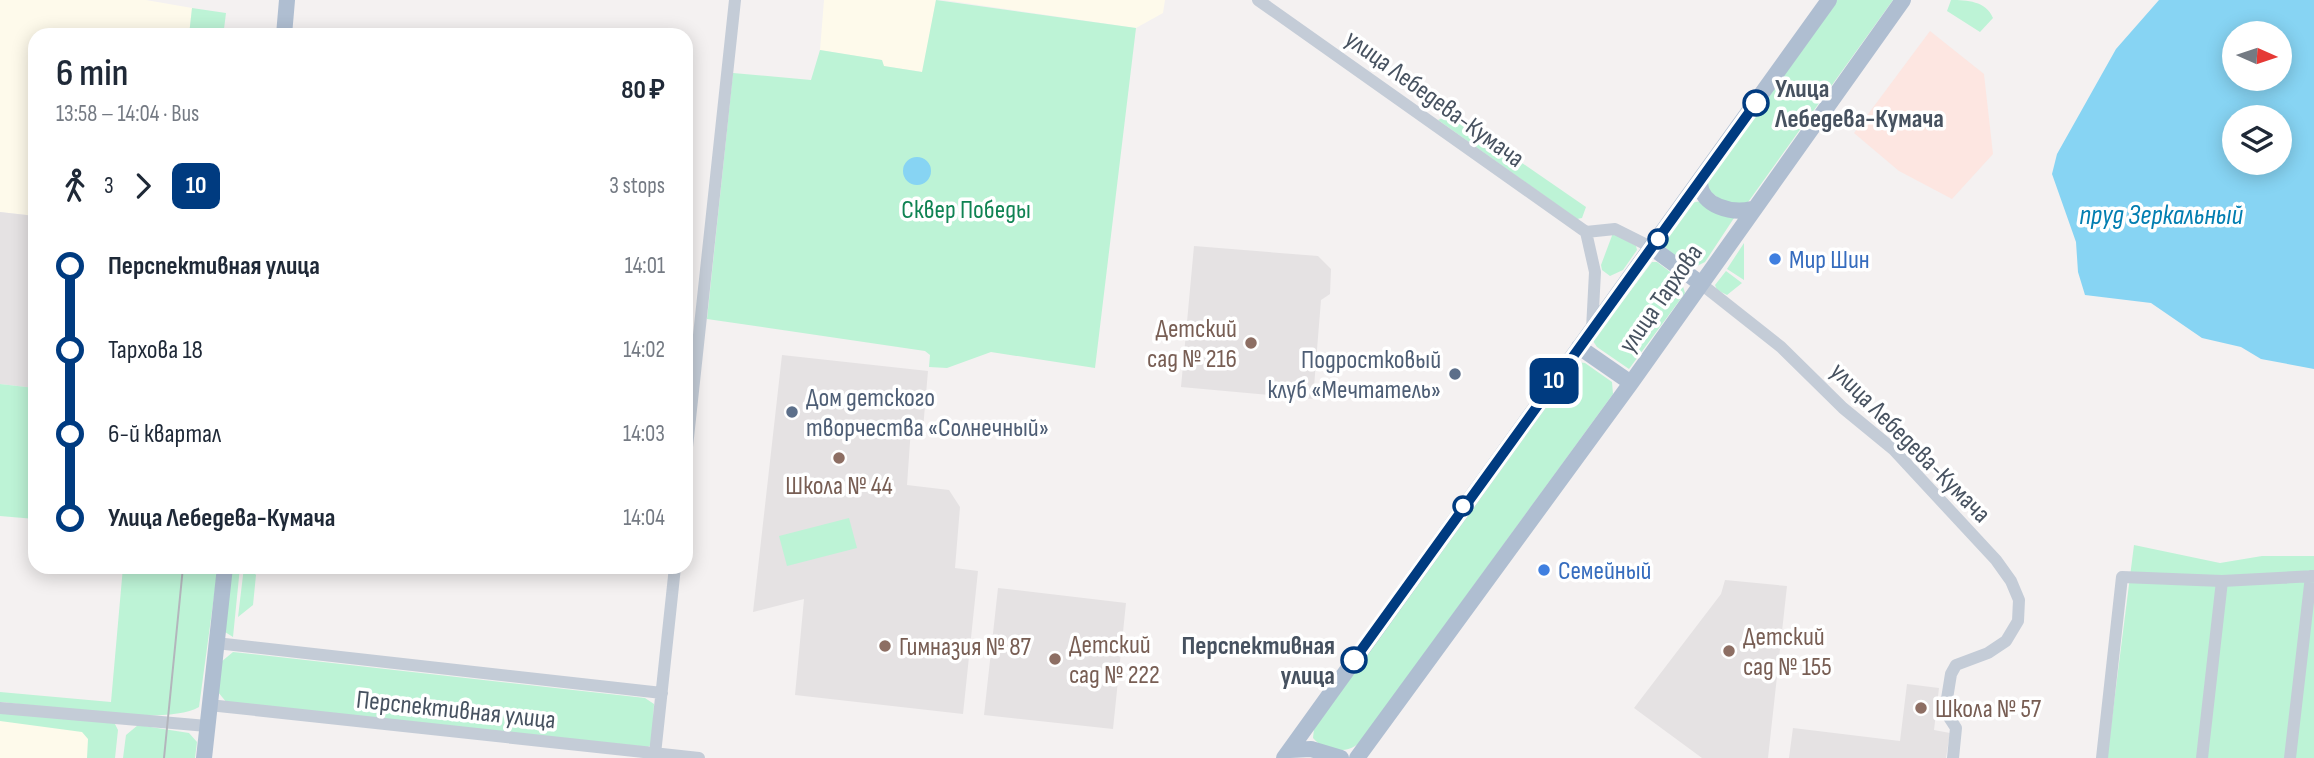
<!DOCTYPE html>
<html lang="en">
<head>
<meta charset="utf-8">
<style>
	body { margin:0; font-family:"Sofia Sans Condensed",sans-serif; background:#f6f6f7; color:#1f2937; height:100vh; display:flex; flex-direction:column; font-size:26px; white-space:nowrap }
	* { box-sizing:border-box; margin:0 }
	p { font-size:23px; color:#747a83 }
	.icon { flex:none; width:38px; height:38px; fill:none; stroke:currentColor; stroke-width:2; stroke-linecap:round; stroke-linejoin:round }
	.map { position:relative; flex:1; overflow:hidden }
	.details { position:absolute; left:28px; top:28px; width:665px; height:546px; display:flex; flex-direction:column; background:#fff; border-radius:21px; box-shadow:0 4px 18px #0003 }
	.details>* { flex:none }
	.badge { padding:0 14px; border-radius:10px; font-size:24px; line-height:46px }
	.needle { width:46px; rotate:93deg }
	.buttons { position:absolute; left:2222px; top:21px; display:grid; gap:14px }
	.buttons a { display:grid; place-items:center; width:70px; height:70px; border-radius:50%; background:#fff; box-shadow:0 4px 18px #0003; font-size:35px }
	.map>.badge { position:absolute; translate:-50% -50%; box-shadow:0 0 0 4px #fff }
	.legs { display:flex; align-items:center; gap:10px; height:77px; padding:0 28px; font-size:23px }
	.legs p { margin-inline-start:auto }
	.overview { display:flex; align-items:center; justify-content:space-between; height:119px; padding:0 28px }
	h1 { font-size:38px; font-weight:600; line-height:52px }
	ul { padding:0 28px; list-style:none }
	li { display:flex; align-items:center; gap:24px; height:84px; font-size:26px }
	li i { display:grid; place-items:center; width:10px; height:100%; margin:0 9px; background:currentColor }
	li i::after { content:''; width:18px; height:18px; margin:-9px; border:5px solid; border-radius:50%; background:#fff }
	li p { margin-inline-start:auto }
	li:first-child i { background:linear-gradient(#0000 50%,currentColor 0) }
	li:last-child i { background:linear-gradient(currentColor 50%,#0000 0) }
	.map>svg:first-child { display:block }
	.commercial { fill:#fefaeb }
	.education { fill:#e5e2e3 }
	.medical { fill:#fde6e1 }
	.green { fill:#bdf3d6 }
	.water { fill:#87d4f3; fill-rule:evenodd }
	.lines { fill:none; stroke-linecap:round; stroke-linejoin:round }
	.minor { stroke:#c4ccd7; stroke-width:12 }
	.major { stroke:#afbed1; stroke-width:16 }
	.tram { stroke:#b3b5bc; stroke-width:2 }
	.line-1-casing { stroke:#fff; stroke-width:16 }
	.line-1 { stroke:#003b80; stroke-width:10 }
	.stop-1-dot { fill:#fff; stroke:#003b80; stroke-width:3.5 }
	.shop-dot { fill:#3f7fe0; stroke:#fff; stroke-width:2.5 }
	.education-dot { fill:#8d6e63; stroke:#fff; stroke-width:2.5 }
	.service-dot { fill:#5c6f8a; stroke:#fff; stroke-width:2.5 }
	.labels { text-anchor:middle; stroke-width:7; stroke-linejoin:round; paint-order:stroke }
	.stop-label { font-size:26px; font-weight:bold; fill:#475260; stroke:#fff; text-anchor:start }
	.street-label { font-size:26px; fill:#475260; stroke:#fff }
	.park-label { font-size:26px; fill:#108353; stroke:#fff }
	.shop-label { font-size:26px; fill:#366cbe; stroke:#fff; text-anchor:start }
	.education-label { font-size:26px; fill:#785e54; stroke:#fff; text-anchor:start }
	.service-label { font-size:26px; fill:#4e5e75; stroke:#fff; text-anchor:end }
	.water-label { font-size:28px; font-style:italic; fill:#027eb1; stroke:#fff }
</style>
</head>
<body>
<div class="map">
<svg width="2314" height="758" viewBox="0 0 2314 758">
	<rect width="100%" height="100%" fill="#f4f1f1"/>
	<path class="commercial" d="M0,0H146L192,8L189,35H35V216L0,212Z
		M824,0H936L923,72L883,66L881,60L820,50Z
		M944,0H1165L1163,13L1136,28Z
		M0,716L104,726L101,758H0Z"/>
	<path class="education" d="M0,212L35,216V388L0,384Z
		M1194,246L1318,256L1331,269L1330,294L1321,300L1313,399L1181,387Z
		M782,355L928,371L923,429L911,428L907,485L949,490L960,507L955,568L978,571L963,714L795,695L804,599L753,612Z
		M1725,580L1787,586L1768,758H1702L1634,708L1721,594Z
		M998,588L1126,603L1113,729L984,715Z
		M1907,684L1939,688L1934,730L1950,733L1946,758H1789L1793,728L1900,741Z"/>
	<path class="medical" d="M1930,31L1984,74L1993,154L1952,199L1899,171L1854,133Z"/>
	<path class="green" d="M936,0L1136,28L1095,368L991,352L947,368L929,367L930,355L925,351L707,319L733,73L811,80L820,50L882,60L884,66L922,72Z
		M1837,0H1893L1746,205L1730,207L1707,189L1708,182Z
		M1951,0C1967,0 1986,1 1993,18L1980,32L1947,11Z
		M192,8L226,13L224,29L227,35H189Z
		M1451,114L1586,207L1582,218L1577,219L1438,120Z
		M1701,201L1736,215L1705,262L1689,270L1663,245L1691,203Z
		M1613,233L1636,246L1637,250L1623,270L1610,276L1602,270L1601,265Z
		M1744,243V280L1727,269Z
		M1652,262H1657L1681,280L1685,293L1629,369L1597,347L1593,341Z
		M1726,271L1742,283L1727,295L1717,290L1715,285Z
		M1577,362L1585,363L1612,382L1613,394L1359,743C1346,755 1324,751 1313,738L1314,729Z
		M0,384L35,388V519L0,516Z
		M849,518L857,548L787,566L779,536Z
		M2134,545L2220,563L2262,556H2314V758H2107Z
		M123,567H218L199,707C165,727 44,706 0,702V692L111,702Z
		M230,567H240L233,637L225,632Z
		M244,567H249L256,575L253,605L238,617Z
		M233,652L645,698L654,704L652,744L648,747L227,703L218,692L221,662Z
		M0,709L113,720L118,730L115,758H87L88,739L82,732L0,721Z
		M138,725L189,733L197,742L195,758H123L126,735Z"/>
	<path class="water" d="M2159,0H2314V369L2261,359L2241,347L2202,338L2151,303L2085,295L2078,272L2076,242L2052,174L2057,154L2116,49ZM2235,33H2280V79H2235ZM2235,117H2280V163H2235Z
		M903 171a14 14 0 1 1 28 0a14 14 0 1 1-28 0Z"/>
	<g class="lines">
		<path class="minor" d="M1258,0L1586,232L1595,272L1592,329
			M1586,232L1615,229L1651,247
			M1700,283L1781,347L1843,408L1893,449L1996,560L2011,581L2019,600L2018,621L2006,641L1988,653L1956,665L1951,674L1945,711L1956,728L1953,758
			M686,456L735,0
			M216,643L662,693
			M209,705L699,758
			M0,708L207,726
			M655,754L675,567
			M2102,758L2122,577L2222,581
			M2202,758L2222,581L2314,576
			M2290,758L2311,576"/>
		<path class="major" d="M284,35L287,0
			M1700,183C1701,206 1732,214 1752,209
			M1651,247L1700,283
			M1579,347L1631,383
			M1290,750L1311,749L1341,758
			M204,758L225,567
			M1284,758L1829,0
			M1357,758L1631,383L1903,0"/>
		<path class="tram" d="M164,758L183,567"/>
	</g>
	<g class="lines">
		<g class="line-1-casing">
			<path id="line-1" d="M1354,660L1756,103"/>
		</g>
		<use href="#line-1" class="line-1"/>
	</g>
	<g class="stop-1-dot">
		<circle cx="1756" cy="103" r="12"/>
		<circle cx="1658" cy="239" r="9"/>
		<circle cx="1463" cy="506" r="9"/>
		<circle cx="1354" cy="660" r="12"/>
	</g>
	<g class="shop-dot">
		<circle cx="1775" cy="259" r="7"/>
		<circle cx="1544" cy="570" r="7"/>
	</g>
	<g class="education-dot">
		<circle cx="1251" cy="343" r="7"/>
		<circle cx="839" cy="458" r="7"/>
		<circle cx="885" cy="646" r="7"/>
		<circle cx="1729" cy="651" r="7"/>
		<circle cx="1055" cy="659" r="7"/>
		<circle cx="1921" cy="708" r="7"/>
	</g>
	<g class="service-dot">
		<circle cx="1455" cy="374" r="7"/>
		<circle cx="792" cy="412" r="7"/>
	</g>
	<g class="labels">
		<g class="stop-label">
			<text x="1775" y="97">Улица<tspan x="1775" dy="30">Лебедева-Кумача</tspan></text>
			<text x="1335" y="654" text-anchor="end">Перспективная<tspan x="1335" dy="30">улица</tspan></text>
		</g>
		<g class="street-label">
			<text transform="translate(1435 98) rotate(36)" y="9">улица Лебедева-Кумача</text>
			<text transform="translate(1660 298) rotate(-55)" y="9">улица Тархова</text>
			<text transform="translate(1911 442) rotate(45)" y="9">улица Лебедева-Кумача</text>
			<text transform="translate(456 709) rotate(6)" y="9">Перспективная улица</text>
		</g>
		<g class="park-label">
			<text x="966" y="218">Сквер Победы</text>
		</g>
		<g class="shop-label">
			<text x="1789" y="268">Мир Шин</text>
			<text x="1558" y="579">Семейный</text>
		</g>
		<g class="education-label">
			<text x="1237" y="337" text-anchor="end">Детский<tspan x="1237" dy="30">сад № 216</tspan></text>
			<text x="839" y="494" text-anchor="middle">Школа № 44</text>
			<text x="1743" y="645">Детский<tspan x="1743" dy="30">сад № 155</tspan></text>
			<text x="1069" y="653">Детский<tspan x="1069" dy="30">сад № 222</tspan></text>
			<text x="899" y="655">Гимназия № 87</text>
			<text x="1935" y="717">Школа № 57</text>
		</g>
		<g class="service-label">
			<text x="1441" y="368">Подростковый<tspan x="1441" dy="30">клуб «Мечтатель»</tspan></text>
			<text x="806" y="406" text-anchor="start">Дом детского<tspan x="806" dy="30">творчества «Солнечный»</tspan></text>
		</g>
		<g class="water-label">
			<text x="2161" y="224">пруд Зеркальный</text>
		</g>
	</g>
</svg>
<div class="buttons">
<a><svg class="needle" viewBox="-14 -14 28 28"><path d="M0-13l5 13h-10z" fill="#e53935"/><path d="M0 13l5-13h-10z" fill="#747a83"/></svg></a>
<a><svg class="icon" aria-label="layers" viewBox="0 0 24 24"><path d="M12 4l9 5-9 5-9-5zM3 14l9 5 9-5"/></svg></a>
</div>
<b class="badge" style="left:1554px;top:381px;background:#003b80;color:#fff">10</b>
<section class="details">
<div class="overview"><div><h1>6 min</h1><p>13:58 – 14:04 · Bus</p></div><b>80 ₽</b></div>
<div class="legs"><svg class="icon" aria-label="walk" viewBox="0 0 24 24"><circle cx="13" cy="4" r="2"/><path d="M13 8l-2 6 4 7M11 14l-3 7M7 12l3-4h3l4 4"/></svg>3<svg class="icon" aria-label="forward" viewBox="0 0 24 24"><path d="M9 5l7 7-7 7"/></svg><b class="badge" style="background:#003b80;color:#fff">10</b><p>3 stops</p></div>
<ul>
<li><i style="color:#003b80"></i><b>Перспективная улица</b><p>14:01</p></li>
<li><i style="color:#003b80"></i><span>Тархова 18</span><p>14:02</p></li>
<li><i style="color:#003b80"></i><span>6-й квартал</span><p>14:03</p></li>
<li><i style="color:#003b80"></i><b>Улица Лебедева-Кумача</b><p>14:04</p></li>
</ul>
</section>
</div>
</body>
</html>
